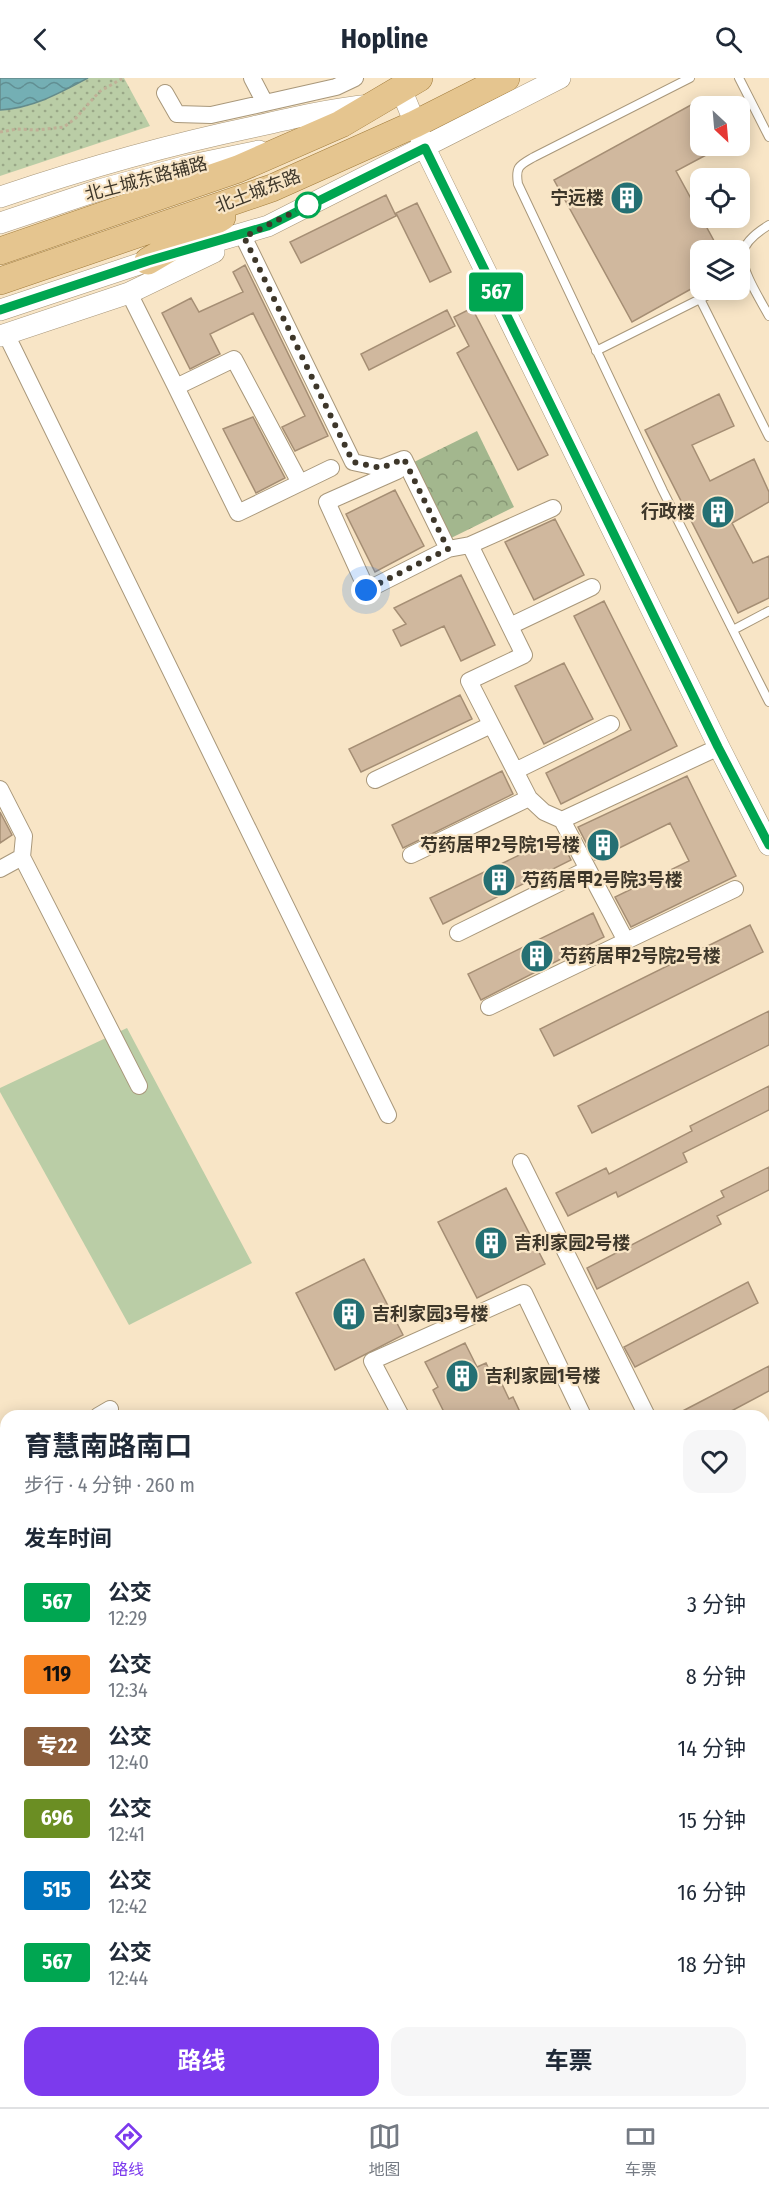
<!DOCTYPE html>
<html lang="zh">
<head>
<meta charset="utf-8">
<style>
	body { margin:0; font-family:"Fira Sans Condensed","Noto Sans SC",sans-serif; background:#f6f6f7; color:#1f2937; height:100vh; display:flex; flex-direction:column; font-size:22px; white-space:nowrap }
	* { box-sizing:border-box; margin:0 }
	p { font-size:20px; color:#747a83 }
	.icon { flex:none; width:33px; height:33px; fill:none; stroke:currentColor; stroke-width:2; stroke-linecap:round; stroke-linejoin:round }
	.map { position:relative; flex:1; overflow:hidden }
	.details { position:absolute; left:0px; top:1332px; width:770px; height:698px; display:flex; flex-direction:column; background:#fff; border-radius:18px 18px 0 0; box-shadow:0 3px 15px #0003 }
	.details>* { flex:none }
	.badge { padding:0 12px; border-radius:4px; font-size:21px; line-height:39px }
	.needle { width:39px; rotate:154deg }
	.tools { position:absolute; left:690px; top:18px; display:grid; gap:12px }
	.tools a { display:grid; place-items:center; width:60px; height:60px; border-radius:12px; background:#fff; box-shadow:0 3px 15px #0003; font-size:30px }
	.you { position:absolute; width:30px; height:30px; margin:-15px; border:4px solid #fff; border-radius:50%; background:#1a73e8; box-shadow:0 0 0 9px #1a73e833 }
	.map>.badge { position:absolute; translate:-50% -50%; box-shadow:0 0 0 3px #fff }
	h2 { padding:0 24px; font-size:22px; line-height:54px }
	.round { display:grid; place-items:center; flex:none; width:63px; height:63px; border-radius:18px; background:#f6f6f7 }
	.headline { display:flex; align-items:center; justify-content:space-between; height:102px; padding:0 24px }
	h1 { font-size:28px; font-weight:700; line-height:45px }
	.primary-button { display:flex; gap:12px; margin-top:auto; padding:12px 24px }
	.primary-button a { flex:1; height:69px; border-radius:18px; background:#7c3aed; color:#fff; font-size:24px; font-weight:700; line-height:69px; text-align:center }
	.primary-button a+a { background:#f6f6f7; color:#1f2937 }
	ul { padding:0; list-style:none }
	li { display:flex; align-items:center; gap:18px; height:72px; padding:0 24px }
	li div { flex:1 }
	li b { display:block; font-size:22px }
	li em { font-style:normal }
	li .badge { min-width:66px; font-weight:700; text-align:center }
	header { display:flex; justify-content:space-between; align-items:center; height:78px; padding:0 24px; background:#fff; font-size:27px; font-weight:700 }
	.dock { display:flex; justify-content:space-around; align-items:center; height:84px; border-top:2px solid #e0e1e3; background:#fff; font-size:16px; color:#747a83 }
	.dock a { display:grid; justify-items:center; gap:3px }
	.dock .on { color:#7c3aed }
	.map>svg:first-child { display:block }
	.grass { fill:#bacda6 }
	.forest { fill:url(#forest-crowns) }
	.park { fill:url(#park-dots) }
	.water { fill:url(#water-waves); stroke:#648b8b; stroke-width:1.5 }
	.building { fill:#d0b89e; stroke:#a58e74; stroke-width:1.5 }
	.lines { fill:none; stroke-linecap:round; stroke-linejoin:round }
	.service-casing { stroke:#a8977a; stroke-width:10 }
	.minor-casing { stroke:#a8977a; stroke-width:18 }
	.tertiary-casing { stroke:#a8977a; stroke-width:22 }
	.secondary-casing { stroke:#a8977a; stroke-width:26 }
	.primary-casing { stroke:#a07b3b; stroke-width:28 }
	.path { stroke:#c0b097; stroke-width:3; stroke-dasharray:3 3; stroke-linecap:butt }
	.service { stroke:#fff; stroke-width:8 }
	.minor { stroke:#fff; stroke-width:16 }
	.tertiary { stroke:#fff; stroke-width:21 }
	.secondary { stroke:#f2e2c7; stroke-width:24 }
	.primary { stroke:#e5c58f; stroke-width:27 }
	.line-casing { stroke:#fff; stroke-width:14 }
	.line { stroke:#00a651; stroke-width:9 }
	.walk { stroke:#3e372a; stroke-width:6; stroke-dasharray:0 10.8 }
	.stop-dot { fill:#fff; stroke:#00a651; stroke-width:3 }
	.labels { text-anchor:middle; stroke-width:4.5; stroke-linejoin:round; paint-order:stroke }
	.street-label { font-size:18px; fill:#3e372a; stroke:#f8e5c6 }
	.poi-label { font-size:18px; font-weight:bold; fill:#3e372a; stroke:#f8e5c6; text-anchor:start }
</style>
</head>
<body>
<header><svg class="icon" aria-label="back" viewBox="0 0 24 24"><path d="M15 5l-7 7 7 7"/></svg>Hopline<svg class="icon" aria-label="search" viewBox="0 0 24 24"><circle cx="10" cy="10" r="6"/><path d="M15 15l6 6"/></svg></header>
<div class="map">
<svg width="769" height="2029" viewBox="0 0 769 2029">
	<defs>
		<pattern id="forest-crowns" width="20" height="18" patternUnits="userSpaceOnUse" patternTransform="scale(1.5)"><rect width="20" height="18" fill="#a3b78e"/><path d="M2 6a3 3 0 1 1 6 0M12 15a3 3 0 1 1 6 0" fill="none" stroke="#869674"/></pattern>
		<pattern id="park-dots" width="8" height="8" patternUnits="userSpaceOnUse" patternTransform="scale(1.5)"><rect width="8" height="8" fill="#bacda6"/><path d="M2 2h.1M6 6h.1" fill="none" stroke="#99a787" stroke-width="1.8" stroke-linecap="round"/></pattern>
		<pattern id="water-waves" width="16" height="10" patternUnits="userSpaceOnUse" patternTransform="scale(1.5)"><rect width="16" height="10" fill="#74afb4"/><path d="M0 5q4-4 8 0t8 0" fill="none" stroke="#618f93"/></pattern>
	</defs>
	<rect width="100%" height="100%" fill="#f8e5c6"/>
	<path class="grass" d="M127,950L252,1185L129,1247L0,1014V1010Z"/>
	<path class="forest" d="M477,353L514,429L447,462L410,386Z"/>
	<path class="park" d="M0,0H124L150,48L0,98Z"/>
	<path class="water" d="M88,0C60,15 33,30 0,32V0Z"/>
	<path class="building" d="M700,22V68H723L676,93L719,172H700V206L632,244L554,102Z
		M386,117L396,138L301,185L290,164Z
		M417,125L451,194L430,204L396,135Z
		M245,187L328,358L295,373L282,349L305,338L253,235L210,256L220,276L190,291L162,235L191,220L199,234L243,214L233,194Z
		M472,230L548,377L518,392L457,275L469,268L454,239Z
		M447,232L455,248L369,292L361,276Z
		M719,316L734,348L692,367L710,403L754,381L769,414V424L732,445L753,485L769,478V520L738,535L645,352Z
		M253,339L285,400L256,415L223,351Z
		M395,412L424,468L375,494L346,436Z
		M555,441L584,497L534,522L505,464Z
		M461,497L495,567L461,583L444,548L401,568L393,552L406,546L394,530Z
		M604,523L677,668L561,726L546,695L631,652L574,538Z
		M564,585L593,641L544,666L515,608Z
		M460,617L472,641L361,694L349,671Z
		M502,693L513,716L403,770L392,747Z
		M687,698L736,798L631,849L615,819L689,783L670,745L595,782L578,749Z
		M0,734L12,757L0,765Z
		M559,758L571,782L443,846L430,820Z
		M593,835L604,859L481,922L468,896Z
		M750,847L763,874L554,978L540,951Z
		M769,933V967L592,1055L578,1028Z
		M769,1008V1032L683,1075L687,1084L618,1119L616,1114L568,1138L556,1115L606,1090L609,1096L692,1053L690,1048Z
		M769,1089V1112L717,1138L721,1146L597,1211L587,1190L724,1119L721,1113Z
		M506,1110L545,1186L477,1220L438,1144Z
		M364,1181L403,1257L335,1292L296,1215Z
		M748,1204L758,1225L635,1289L624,1269Z
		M465,1265L477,1289L486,1285L495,1304L500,1302L509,1321L513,1319L520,1334L512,1338H446L433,1312L438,1309L425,1284Z
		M769,1288V1313L722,1338H673Z"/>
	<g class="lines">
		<g class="service-casing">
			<path id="service" d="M690,0L534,79C520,87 515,88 518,106L663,413L769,624
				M739,0L769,59
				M769,147C759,153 745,163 743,175C740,191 761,223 769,238
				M700,221L769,359
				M596,273L718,212
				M733,552L769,533
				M67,2024L70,2029
				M637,2024L639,2029
				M747,2029L759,2024"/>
		</g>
		<g class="minor-casing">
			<path id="minor" d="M252,0L265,25L336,9L355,0
				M165,15L177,36L211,37L265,25
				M244,160L353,384L381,390L404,381L448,471L470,467L524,577L469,603L529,720L544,734L562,742
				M129,215L176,309L234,281L300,405L238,435L176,309
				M6,256L388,1037
				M397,393L327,424L367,512L448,471
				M300,405L331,390
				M470,467L553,430
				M510,548L592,509
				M719,669L562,742L626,863L735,811
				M515,693L611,646
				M375,702L491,647
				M0,711L24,758L22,779L0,791
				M411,777L529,720
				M22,779L139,1008
				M458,855L588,791
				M489,929L626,863
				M521,1084L647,1338
				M98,1338L110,1331
				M401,1338L372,1283L524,1215L583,1338
				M0,1396L6,1392"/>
		</g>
		<g class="tertiary-casing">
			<path id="tertiary" d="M401,11L425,70L719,669L769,767
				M0,119C83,91 167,67 253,49C292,40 331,31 371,27
				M0,145L99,112L187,88L259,73
				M0,232L148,183L268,148L560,0
				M0,258L129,215L214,174"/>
		</g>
		<g class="secondary-casing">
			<path id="secondary" d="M764,1581L769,1578
				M764,1603L769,1600
				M0,1950L6,1947
				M0,1971L6,1968"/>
		</g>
		<g class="primary-casing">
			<path id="primary" d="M0,173L238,91L341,46L419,0
				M148,183L222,139
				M0,203L272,110L415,46L506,0"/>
		</g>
		<path class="path" d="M0,54L17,51L37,52L64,49L76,40L99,14L123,0"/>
		<use href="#service" class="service"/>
		<use href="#minor" class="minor"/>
		<use href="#tertiary" class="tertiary"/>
		<use href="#secondary" class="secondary"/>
		<use href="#primary" class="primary"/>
	</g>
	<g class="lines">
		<g class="line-casing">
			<path id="line" d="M0,232L148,183L268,148L425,70L718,669L769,767"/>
		</g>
		<use href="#line" class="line"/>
		<path class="walk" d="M308,127L244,159L353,384L381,390L404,381L448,471L366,512"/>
	</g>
	<defs>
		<g id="building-disc" transform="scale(1.725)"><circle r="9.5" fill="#257073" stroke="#f8e5c6"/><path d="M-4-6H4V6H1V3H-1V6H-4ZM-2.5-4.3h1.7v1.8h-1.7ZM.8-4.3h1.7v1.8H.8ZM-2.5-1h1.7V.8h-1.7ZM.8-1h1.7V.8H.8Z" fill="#fff"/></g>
	</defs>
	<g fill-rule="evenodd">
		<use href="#building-disc" x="627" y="120"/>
		<use href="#building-disc" x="718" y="434"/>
		<use href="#building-disc" x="603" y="767"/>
		<use href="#building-disc" x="499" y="802"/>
		<use href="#building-disc" x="537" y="878"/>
		<use href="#building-disc" x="491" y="1165"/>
		<use href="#building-disc" x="349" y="1236"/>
		<use href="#building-disc" x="462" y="1298"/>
	</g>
	<circle class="stop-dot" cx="308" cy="127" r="12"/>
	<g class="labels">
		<g class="street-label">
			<text transform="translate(146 101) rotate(-15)" y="6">北土城东路辅路</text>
			<text transform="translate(258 113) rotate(-21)" y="6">北土城东路</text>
		</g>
		<g class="poi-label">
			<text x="604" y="126" text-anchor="end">宁远楼</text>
			<text x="695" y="440" text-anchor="end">行政楼</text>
			<text x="580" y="773" text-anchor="end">芍药居甲2号院1号楼</text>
			<text x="522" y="808">芍药居甲2号院3号楼</text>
			<text x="560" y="884">芍药居甲2号院2号楼</text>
			<text x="514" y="1171">吉利家园2号楼</text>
			<text x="372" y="1242">吉利家园3号楼</text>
			<text x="485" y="1304">吉利家园1号楼</text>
		</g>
	</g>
</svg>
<div class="tools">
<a><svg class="needle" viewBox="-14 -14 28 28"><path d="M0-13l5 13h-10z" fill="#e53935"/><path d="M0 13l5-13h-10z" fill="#747a83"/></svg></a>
<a><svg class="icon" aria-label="locate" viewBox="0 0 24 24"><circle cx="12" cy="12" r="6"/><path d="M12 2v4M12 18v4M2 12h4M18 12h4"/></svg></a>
<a><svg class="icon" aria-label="layers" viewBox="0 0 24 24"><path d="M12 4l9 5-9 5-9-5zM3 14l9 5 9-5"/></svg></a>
</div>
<div class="you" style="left:366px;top:512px"></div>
<b class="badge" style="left:496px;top:214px;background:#00a651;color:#fff">567</b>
<section class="details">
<div class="headline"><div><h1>育慧南路南口</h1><p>步行 · 4 分钟 · 260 m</p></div><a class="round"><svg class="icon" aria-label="heart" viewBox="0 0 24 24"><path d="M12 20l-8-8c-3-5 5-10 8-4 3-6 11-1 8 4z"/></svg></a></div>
<h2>发车时间</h2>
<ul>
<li><span class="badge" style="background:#00a651;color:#fff">567</span><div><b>公交</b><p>12:29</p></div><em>3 分钟</em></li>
<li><span class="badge" style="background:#f58220;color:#111">119</span><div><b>公交</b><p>12:34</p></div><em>8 分钟</em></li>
<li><span class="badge" style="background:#8b5e3c;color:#fff">专22</span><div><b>公交</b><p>12:40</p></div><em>14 分钟</em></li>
<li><span class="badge" style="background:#6b8e23;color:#fff">696</span><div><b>公交</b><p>12:41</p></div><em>15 分钟</em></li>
<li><span class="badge" style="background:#0072bc;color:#fff">515</span><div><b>公交</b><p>12:42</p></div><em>16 分钟</em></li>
<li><span class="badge" style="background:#00a651;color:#fff">567</span><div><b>公交</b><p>12:44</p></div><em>18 分钟</em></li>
</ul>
<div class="primary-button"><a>路线</a><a>车票</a></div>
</section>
</div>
<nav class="dock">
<a class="on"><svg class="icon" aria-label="directions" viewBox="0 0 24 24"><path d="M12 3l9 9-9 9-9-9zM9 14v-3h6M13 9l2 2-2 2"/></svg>路线</a>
<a><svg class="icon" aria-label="map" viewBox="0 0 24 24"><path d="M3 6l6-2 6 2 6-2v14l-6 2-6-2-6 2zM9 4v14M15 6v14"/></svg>地图</a>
<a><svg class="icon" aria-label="tickets" viewBox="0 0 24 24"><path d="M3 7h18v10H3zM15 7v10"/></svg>车票</a>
</nav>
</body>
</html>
